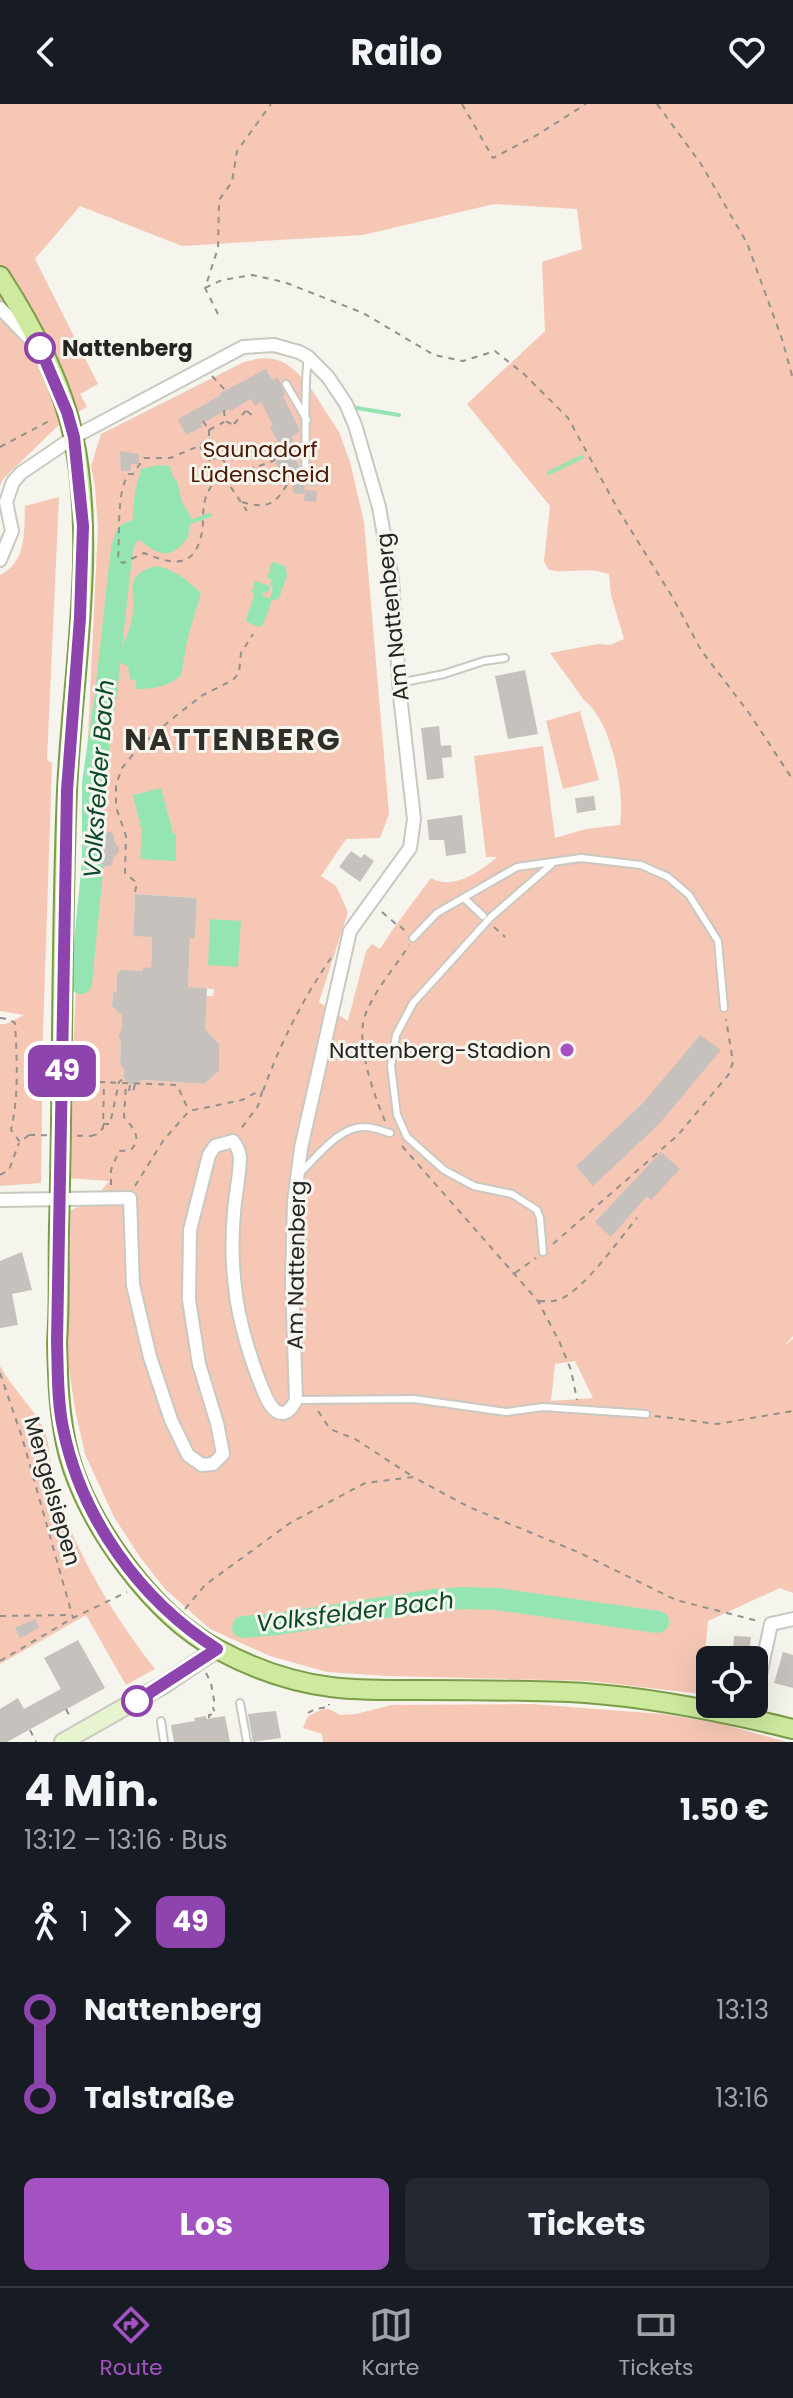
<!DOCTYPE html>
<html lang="de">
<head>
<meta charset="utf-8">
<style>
	body { margin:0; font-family:Poppins,sans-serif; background:#242831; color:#f1f3f6; height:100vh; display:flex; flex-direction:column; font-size:30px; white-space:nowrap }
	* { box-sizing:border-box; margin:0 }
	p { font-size:26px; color:#9ea1a6 }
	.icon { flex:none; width:44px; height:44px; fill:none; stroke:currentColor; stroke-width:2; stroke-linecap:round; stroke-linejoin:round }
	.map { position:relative; height:1638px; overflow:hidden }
	.sheet { display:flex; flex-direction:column; background:#171b24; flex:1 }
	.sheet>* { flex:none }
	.badge { padding:0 16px; border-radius:12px; font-size:28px; line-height:52px }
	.fabs { position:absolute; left:696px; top:1542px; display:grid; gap:16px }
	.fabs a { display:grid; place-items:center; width:72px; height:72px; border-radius:12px; background:#171b24; box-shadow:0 8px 32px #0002; font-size:40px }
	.map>.badge { position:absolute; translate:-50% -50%; box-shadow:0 0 0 4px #fff }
	.legs { display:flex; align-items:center; gap:12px; height:88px; padding:0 24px; font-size:26px }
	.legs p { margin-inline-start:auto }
	.summary { display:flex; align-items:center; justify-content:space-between; height:136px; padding:0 24px }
	h1 { font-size:44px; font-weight:700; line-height:60px }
	.cta { display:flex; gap:16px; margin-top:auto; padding:16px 24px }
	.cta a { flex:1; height:92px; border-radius:12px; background:#a452c2; color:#fff; font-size:32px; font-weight:700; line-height:92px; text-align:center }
	.cta a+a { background:#242831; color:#f1f3f6 }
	ul { padding:0 24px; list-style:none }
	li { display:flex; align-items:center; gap:28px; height:88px; font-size:30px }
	li i { display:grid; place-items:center; width:12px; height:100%; margin:0 10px; background:currentColor }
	li i::after { content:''; width:20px; height:20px; margin:-10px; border:6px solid; border-radius:50%; background:#171b24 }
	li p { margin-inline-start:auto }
	li:first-child i { background:linear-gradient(#0000 50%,currentColor 0) }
	li:last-child i { background:linear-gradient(currentColor 50%,#0000 0) }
	header { display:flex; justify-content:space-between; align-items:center; height:104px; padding:0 24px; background:#171b24; font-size:36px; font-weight:700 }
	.tab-bar { display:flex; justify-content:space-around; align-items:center; height:112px; border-top:2px solid #363941; background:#171b24; font-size:22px; color:#9ea1a6 }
	.tab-bar a { display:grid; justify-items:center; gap:4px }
	.tab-bar .on { color:#a452c2 }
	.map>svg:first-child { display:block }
	.green { fill:#f7c7b5; fill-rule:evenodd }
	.water { fill:#95e5b3 }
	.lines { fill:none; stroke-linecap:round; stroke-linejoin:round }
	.stream { stroke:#95e5b3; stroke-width:4 }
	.river { stroke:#95e5b3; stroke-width:22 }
	.building { fill:#c6c1bc }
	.lane-casing { stroke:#c9c8c1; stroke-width:10 }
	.street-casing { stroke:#c9c8c1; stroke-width:16 }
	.secondary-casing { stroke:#c9c8c1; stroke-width:20 }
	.primary-casing { stroke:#7c9c49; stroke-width:22 }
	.path { stroke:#92918d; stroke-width:2; stroke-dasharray:6 6; stroke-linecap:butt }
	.lane { stroke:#fff; stroke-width:6 }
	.street { stroke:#fff; stroke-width:12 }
	.secondary { stroke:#e6f4cf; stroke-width:16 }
	.primary { stroke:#cdea9e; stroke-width:18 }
	.path-bridge { stroke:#92918d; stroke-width:2; stroke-dasharray:6 6; stroke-linecap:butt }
	.line-1-casing { stroke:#fff; stroke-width:18 }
	.line-1 { stroke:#8e44ad; stroke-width:12 }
	.stop-1-dot { fill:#fff; stroke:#8e44ad; stroke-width:4 }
	.poi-dot { fill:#a452c2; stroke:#f5f4ed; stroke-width:3 }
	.labels { text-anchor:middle; stroke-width:6; stroke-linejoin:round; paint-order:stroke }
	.stop-label { font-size:22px; font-weight:bold; fill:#252422; stroke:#f5f4ed; text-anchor:start }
	.park-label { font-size:22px; fill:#4a1904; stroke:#f5f4ed }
	.street-label { font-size:22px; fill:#252422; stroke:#f5f4ed }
	.poi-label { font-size:22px; fill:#252422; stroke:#f5f4ed; text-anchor:end }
	.water-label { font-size:24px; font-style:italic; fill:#0a492b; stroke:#f5f4ed }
	.district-label { font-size:30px; font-weight:bold; letter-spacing:2px; fill:#2f2e29; stroke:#f5f4ed }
</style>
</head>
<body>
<header><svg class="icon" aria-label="back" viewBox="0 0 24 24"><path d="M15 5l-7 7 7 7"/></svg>Railo<svg class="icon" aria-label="heart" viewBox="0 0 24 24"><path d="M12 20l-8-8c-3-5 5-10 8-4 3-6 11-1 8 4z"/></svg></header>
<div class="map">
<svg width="793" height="1638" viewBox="0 0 793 1638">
	<rect width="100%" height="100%" fill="#f5f4ed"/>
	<path class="green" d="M0,0H793V1232L784,1242L793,1235V1489L780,1484L708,1517L701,1590L590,1577L387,1572L327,1568L270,1552L210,1525L165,1485L140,1453L114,1413L85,1350L75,1305L67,1251L69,1107L95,1095L109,1077L67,1074L98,423L95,382L91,362L101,330L242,259C268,250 284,253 302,274L301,280L310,283L339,328L350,358L364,418L389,710L380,734L346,735L321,772L336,782L348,808L319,898L348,917L366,847L372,840L380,845L393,825L431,774C453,787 481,767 497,753H486L474,652L543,642L555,734L586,725L620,721C625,688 612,617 584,596L550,549L598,540L610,541L624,535L611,491L609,470C584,462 572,470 549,466L544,458L550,402L467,300L545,227L542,158L582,145L577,105L494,100L363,131L182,142L80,102L35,155L98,280L80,290L87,303L65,315L3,375L0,382ZM135,790L197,794L195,834H190L188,883L214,885L213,892H199L205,926L219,940V967L204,980L142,976L135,981L129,980L123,973L124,965L120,960L121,935L118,932L122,926V912L112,901L113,889L117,886V869L121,866L142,893L151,864L152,833L133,831ZM575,1257L593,1294L551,1297L555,1260Z
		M59,393L47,656L52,659L43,928L41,1079L0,1082V920H6L24,911L0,907V471C27,458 24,428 25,402Z
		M580,607L599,676L563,685L546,617Z
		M0,1262C12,1284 31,1301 42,1322C52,1339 49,1368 56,1388C78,1452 113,1512 155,1565L126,1581L86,1511L0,1560Z
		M531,1600L662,1610L718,1619L787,1638H323L322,1630L303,1624L308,1612L323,1605H329L340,1611L356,1610L391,1601Z"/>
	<path class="water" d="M159,361L170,362L173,373L177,377L182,398L191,413L188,433C184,439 177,447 169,449C158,452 137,437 134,427C130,408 136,382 141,365Z
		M272,458L285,462L287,471L279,495L272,496L263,521L259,523L247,518L246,515L254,492L252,487L255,477L270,482L268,489L263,488L262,491L270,495L273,482L270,481L272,476L267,474Z
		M155,462C176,465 186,476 201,489L188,533L181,571C169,583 153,585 136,585V577L130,575L128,562L121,559L118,554C123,540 131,524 133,509C135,484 124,472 155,462Z
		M161,684L173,729L176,730V757L140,755L142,728L133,691Z
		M210,815L241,817L238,863L208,861Z"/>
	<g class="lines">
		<path class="stream" d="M351,303L399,311
			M549,369L582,353
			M190,418L210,411
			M378,1514L397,1501"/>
		<path class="river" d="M81,879L93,758V679L106,589L122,444L127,430L134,427
			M243,1523L278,1520L433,1496L464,1494L497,1495L658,1518"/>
	</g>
	<path class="building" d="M266,265L272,276L278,273L285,291L283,292L300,327L292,333L299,346L292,349L299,362L300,372L305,378L304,390L293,389L294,369L284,375L275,358L285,352L270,323L273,321L261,298L255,302L251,295L230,307L229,305L201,320L202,323L186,331L178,315L221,291L220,289Z
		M120,347L139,350V360H131V367H121Z
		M305,386L317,387L316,398L304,397Z
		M525,566L538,630L508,635L495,572Z
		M439,622L441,642L451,641L452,653L442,654L444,674L427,676L421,624Z
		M594,692L596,706L577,709L575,694Z
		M462,711L466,749L446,752L444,736H429L427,716Z
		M102,728H111L114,731V737L119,743V748L113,754V759L110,762H104L101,759L102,753L96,747V742L102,736Z
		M351,747L361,754L364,750L374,757L360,778L339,763Z
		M135,790L197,794L195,834H190L188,883L207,884L205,925L219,940V967L204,980L142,976L135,981L129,980L123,973L124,965L120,960L121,936L118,932L122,925V912L112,902L113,889L117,886V869L121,866L143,867V863L151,864L152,833L133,832Z
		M700,931L721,946L659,1020L593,1082L576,1062L642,1000Z
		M661,1048L680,1065L651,1096L647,1092L611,1133L595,1118Z
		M22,1148L32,1186L12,1190L18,1221L0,1224V1157Z
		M35,1515L39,1524L20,1534L15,1524Z
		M734,1532L751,1533L749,1548L733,1547Z
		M78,1536L105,1584L7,1638H0V1605L18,1594L24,1605L61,1585L44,1554Z
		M783,1548L793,1551V1584L774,1579Z
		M276,1607L281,1634L253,1638L248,1610Z
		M206,1612V1615L225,1612L230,1638H174L171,1621L195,1617L194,1614Z"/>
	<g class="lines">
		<g class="lane-casing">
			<path id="lane" d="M308,253C303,291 307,330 305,369L313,378
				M286,280L307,316
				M399,579L444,570L484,557L505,554
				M464,794L483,812
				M413,834L437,809L517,763L581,754L641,761L668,773L689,791L718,837L724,904
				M299,1070C317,1053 339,1022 365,1023C374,1023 382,1027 390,1029
				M543,1148L540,1114L537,1106L512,1090L474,1082L444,1066L407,1033L397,1011L391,962L396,931L413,899L491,813L552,760
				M296,1296L414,1295L506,1308L543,1303L646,1310
				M240,1599L247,1638
				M161,1617L164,1638"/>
		</g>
		<g class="street-casing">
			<path id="street" d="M0,204L31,236
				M0,456L12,427L6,398L13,378L21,369L74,333L243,243L274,241L299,248L308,253L328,273L346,300L355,321L379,403L392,476L400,591L414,715L410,744L350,827L301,1044L294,1098L292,1176L296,1296C287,1314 276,1313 267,1295C253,1265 238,1216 235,1183C232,1159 232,1132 234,1109C235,1090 240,1072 240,1053C239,1047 237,1042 233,1037L215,1042L209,1051L190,1126L189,1196L199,1260L217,1319L223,1350L213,1360L202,1361L188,1351L171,1316L150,1253L133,1181L130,1094L0,1096
				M754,1599L771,1520L793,1515"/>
		</g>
		<g class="secondary-casing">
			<path id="secondary" d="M63,1638L165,1580L217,1545"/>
		</g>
		<g class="primary-casing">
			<path id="primary" d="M0,172C31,220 61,275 73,331C97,442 72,574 67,687C61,832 63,978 59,1123C58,1161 60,1200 57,1238C58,1277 59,1314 69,1352C88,1421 153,1511 217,1545C252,1564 291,1578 331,1583C361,1587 391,1586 421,1586C476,1586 530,1586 585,1589C655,1594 724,1608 793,1625"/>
		</g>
		<path class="path" d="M462,0L493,54L537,31L586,0
			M657,0L701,60L747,139L782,235L793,275
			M205,184L222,176L252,171L284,178L363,209L434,251L463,257L495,247L524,270L568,314L619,407L673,494L701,546L749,609L793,676
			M218,210L205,184L218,144L219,96L232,78L237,47L271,0
			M212,272L225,286
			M224,306L225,317L236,322
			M247,307L255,314
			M203,317L208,325
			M234,320L250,302
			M209,326V333L199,342L170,354H144L133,370H129C116,386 120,434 118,456L123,459L144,449C173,461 195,465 202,428C204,418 202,406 205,396C207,388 212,381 217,373
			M209,326L224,318
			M0,343L51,316
			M200,343L210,355L208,365L217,373L226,370L228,364L222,354L210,355
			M259,362L273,357L279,351L274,342
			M224,373L247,407
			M231,379L254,363
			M242,398C272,407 277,397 291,374H297
			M135,788L137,779L125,769L126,732L116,703V681L122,664L140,642L178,610L203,591L233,576L239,569L241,549L253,530
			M382,808L396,820
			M400,822L405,827
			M494,823L505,833
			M0,914L8,915L15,919C17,956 19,991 11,1026L20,1038L29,1031
			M77,967L97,978L177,981L188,1005
			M130,981L129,987L133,988L135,980
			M263,987C280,940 302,896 331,854
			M385,1017C374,991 354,937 366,909C376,884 395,864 409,841
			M91,1032L98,1030L103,1024L104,977
			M402,1042L538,1197L560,1239L571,1266L577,1296
			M0,1071L9,1066L19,1039
			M111,1081V1066L119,1047L131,1046C142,1033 134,1025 124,1013L126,979
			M135,1082L163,1037L189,1007L242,996L257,988H262L258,1002L240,1026
			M553,1140L678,1031L729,970L733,958L726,915
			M515,1169L536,1154
			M539,1197C546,1197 552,1198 558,1196C584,1187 619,1135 637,1114
			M0,1269L22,1333L73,1514
			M318,1307L330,1325L355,1335L412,1372
			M655,1312L717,1320L793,1307
			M185,1505L205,1481L290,1419L365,1379L413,1373L469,1403L580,1449L676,1496L758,1517
			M0,1512L71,1511
			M0,1557L73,1514L127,1488
			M206,1569L211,1579L215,1602
			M66,1605L71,1615
			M308,1609L315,1605L329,1603V1600
			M209,1614V1611L215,1610L213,1603
			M30,1626L36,1638"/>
		<use href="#lane" class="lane"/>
		<use href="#street" class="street"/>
		<use href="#secondary" class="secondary"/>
		<use href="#primary" class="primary"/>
		<path class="path-bridge" d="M103,1020H110L119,978L124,974
			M29,1031L91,1032"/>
	</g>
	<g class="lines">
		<g class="line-1-casing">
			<path id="line-1" d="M40,244L67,308L74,333L83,422L80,514L67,686L57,1238C58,1266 57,1296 63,1324C81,1414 140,1496 217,1545L137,1597"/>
		</g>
		<use href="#line-1" class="line-1"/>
	</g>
	<g class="stop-1-dot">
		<circle cx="40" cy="244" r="14"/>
		<circle cx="137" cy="1597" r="14"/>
	</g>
	<circle class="poi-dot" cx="567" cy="946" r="8"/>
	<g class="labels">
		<g class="stop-label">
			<text x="62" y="252">Nattenberg</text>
		</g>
		<g class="park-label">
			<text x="260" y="353">Saunadorf<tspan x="260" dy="25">Lüdenscheid</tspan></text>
		</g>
		<g class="street-label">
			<text transform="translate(392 513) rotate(-96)" y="8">Am Nattenberg</text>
			<text transform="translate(296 1161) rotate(-89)" y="8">Am Nattenberg</text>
			<text transform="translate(53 1387) rotate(74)" y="8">Mengelsiepen</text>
		</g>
		<g class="poi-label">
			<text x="551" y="954">Nattenberg-Stadion</text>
		</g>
		<g class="water-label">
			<text transform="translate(99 675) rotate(-86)" y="8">Volksfelder Bach</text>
			<text transform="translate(355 1508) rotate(-7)" y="8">Volksfelder Bach</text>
		</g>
		<g class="district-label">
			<text x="233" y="646">NATTENBERG</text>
		</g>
	</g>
</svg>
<div class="fabs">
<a><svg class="icon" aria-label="locate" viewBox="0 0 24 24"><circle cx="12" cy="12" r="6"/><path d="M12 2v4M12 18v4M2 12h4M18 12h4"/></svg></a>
</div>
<b class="badge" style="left:62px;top:967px;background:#8e44ad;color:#fff">49</b>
</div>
<section class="sheet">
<div class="summary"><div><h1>4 Min.</h1><p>13:12 – 13:16 · Bus</p></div><b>1.50 €</b></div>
<div class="legs"><svg class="icon" aria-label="walk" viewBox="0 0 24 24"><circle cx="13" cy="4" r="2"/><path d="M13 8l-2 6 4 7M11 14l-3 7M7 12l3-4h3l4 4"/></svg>1<svg class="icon" aria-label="forward" viewBox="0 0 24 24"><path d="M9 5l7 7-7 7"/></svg><b class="badge" style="background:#8e44ad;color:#fff">49</b></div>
<ul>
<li><i style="color:#8e44ad"></i><b>Nattenberg</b><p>13:13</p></li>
<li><i style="color:#8e44ad"></i><b>Talstraße</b><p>13:16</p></li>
</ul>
<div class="cta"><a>Los</a><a>Tickets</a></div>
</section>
<nav class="tab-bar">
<a class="on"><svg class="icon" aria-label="directions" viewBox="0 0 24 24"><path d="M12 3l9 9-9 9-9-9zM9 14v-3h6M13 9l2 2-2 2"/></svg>Route</a>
<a><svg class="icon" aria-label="map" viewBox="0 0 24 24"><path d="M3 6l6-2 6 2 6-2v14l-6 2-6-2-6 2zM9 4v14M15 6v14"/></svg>Karte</a>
<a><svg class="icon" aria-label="tickets" viewBox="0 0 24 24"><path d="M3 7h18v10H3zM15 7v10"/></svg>Tickets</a>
</nav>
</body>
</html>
